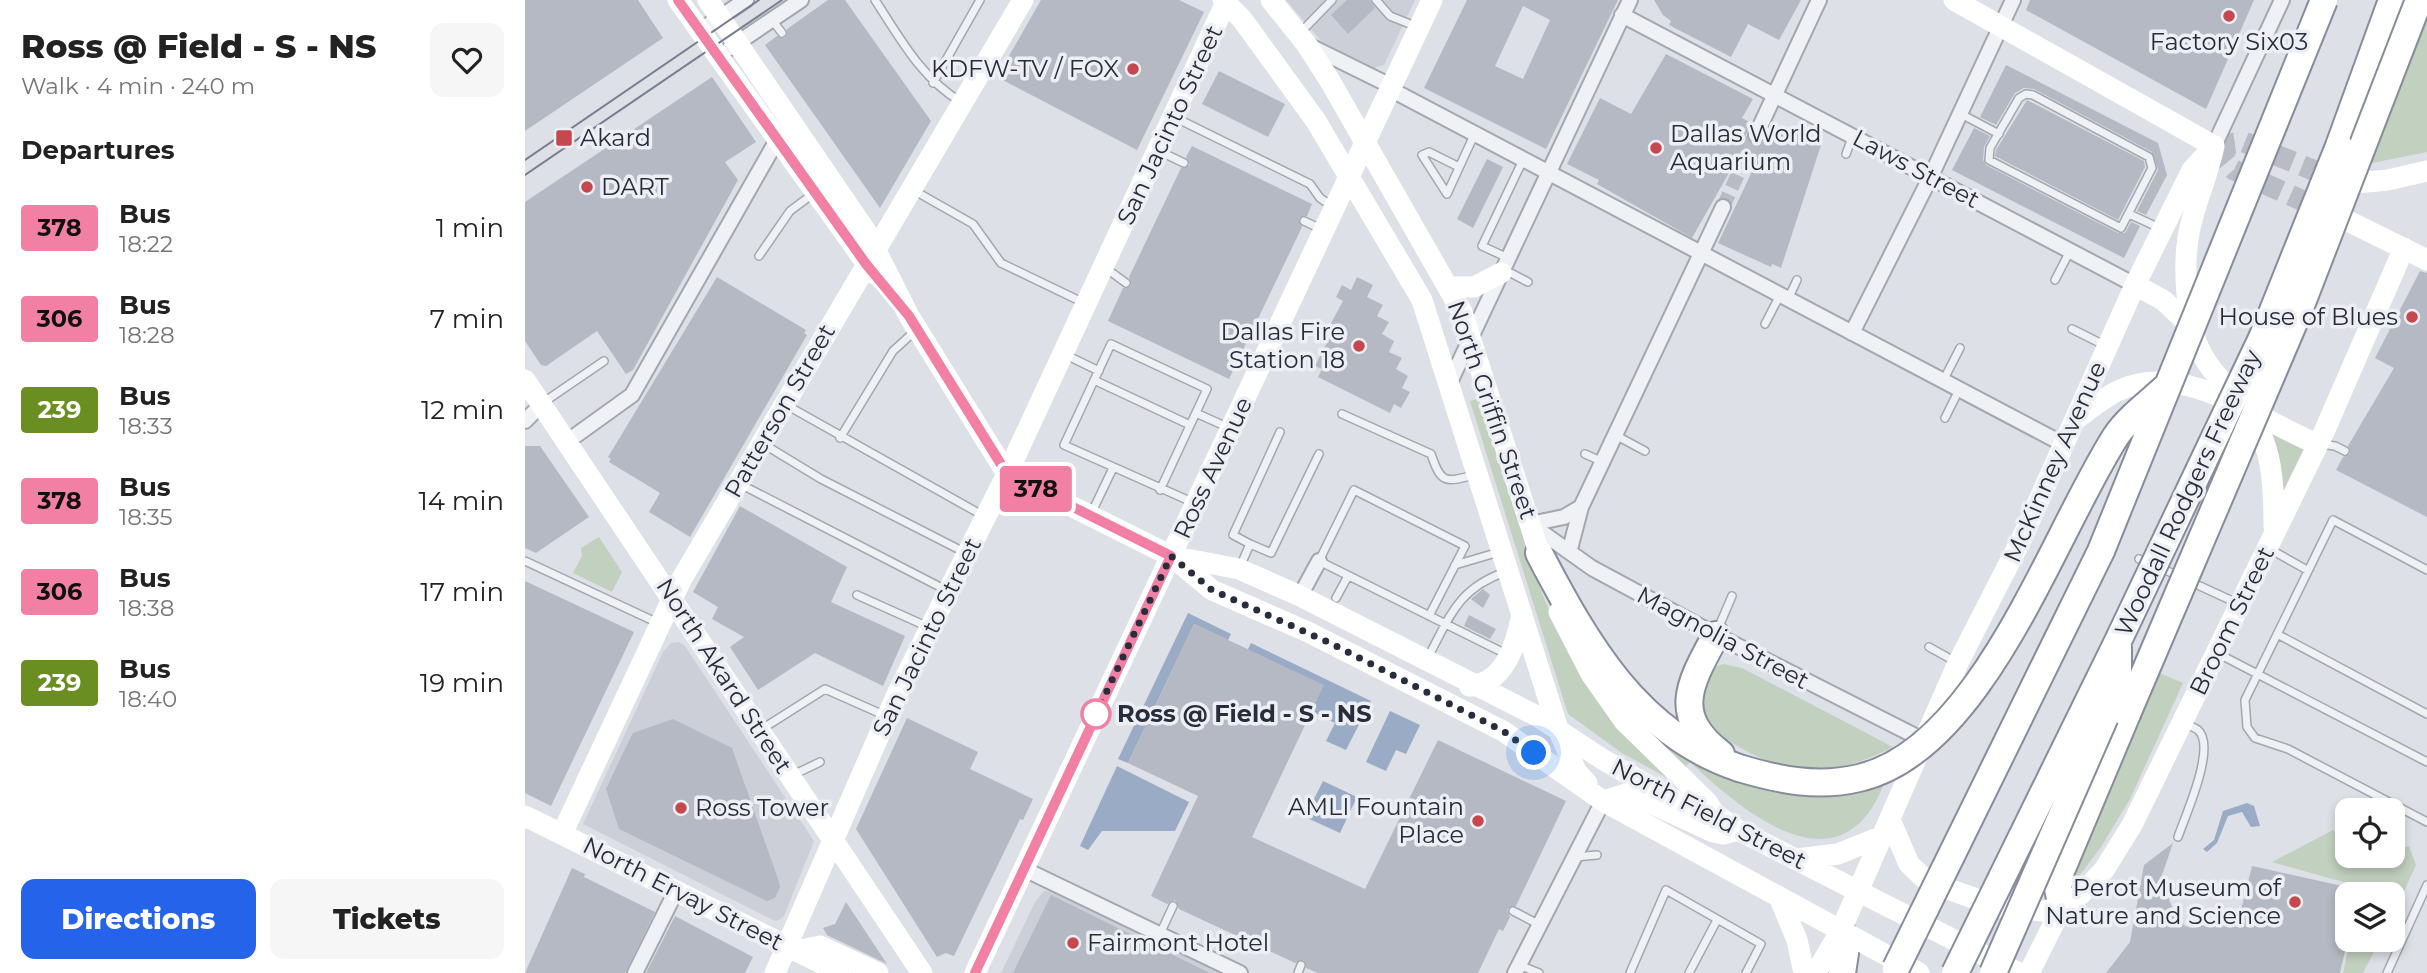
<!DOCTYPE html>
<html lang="en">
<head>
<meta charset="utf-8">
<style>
	body { margin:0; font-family:Montserrat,sans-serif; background:#f6f6f6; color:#222; height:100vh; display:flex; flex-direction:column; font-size:26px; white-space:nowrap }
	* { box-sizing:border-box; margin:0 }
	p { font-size:23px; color:#767676 }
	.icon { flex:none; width:38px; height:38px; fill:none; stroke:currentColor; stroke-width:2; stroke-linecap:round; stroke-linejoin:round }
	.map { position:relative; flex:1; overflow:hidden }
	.side { display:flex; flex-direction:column; background:#fff; width:525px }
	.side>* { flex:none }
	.badge { padding:0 14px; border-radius:5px; font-size:24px; line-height:46px }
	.tools { position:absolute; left:1810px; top:798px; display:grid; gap:14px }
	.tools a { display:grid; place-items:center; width:70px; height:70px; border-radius:14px; background:#fff; box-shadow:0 4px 10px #0003; font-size:35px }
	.you { position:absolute; width:35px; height:35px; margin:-18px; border:5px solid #fff; border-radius:50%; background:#1a73e8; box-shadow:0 0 0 10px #1a73e833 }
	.map>.badge { position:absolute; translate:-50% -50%; box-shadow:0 0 0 4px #fff }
	h2 { padding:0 21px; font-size:26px; line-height:63px }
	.round { display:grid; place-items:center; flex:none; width:74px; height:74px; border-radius:14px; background:#f6f6f6 }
	.overview { display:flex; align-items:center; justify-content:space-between; height:119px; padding:0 21px }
	h1 { font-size:33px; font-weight:800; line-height:52px }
	.button { display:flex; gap:14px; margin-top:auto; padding:14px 21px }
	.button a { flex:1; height:80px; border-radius:14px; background:#2563eb; color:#fff; font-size:28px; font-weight:800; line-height:80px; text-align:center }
	.button a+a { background:#f6f6f6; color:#222 }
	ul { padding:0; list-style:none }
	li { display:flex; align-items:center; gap:21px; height:91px; padding:0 21px }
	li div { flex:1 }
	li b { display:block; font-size:26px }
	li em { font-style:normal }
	li .badge { min-width:77px; font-weight:700; text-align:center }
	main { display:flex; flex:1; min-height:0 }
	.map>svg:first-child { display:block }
	.built { fill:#cccfd8 }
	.green { fill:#c2d0bf }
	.water { fill:#9aabc5 }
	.building { fill:#b5b9c3; fill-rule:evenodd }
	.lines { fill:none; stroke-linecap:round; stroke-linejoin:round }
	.street-tunnel { stroke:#b9bcc4; stroke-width:14; stroke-dasharray:14 7; stroke-linecap:butt }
	.secondary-tunnel { stroke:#b9bcc4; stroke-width:21; stroke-dasharray:21 10; stroke-linecap:butt }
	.lane-casing { stroke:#a3a7b0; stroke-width:10 }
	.street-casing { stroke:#a3a7b0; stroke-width:18 }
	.highway-casing { stroke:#868c9c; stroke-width:30 }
	.lane { stroke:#f0f1f5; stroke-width:7 }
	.street { stroke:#f0f1f5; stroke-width:14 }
	.secondary { stroke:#fff; stroke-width:21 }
	.highway { stroke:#fff; stroke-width:26 }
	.tram { stroke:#787e8f; stroke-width:2 }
	.highway-bridge-casing { stroke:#868c9c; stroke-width:30; stroke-linecap:butt }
	.highway-bridge { stroke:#fff; stroke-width:26 }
	.line-casing { stroke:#fff; stroke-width:16 }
	.line { stroke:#f280a4; stroke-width:10 }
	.walk { stroke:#282d3c; stroke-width:7; stroke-dasharray:0 12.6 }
	.poi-dot { fill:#c6484f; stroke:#edeff4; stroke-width:2.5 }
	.stop-dot { fill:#fff; stroke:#f280a4; stroke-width:3.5 }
	.labels { text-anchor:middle; stroke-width:7; stroke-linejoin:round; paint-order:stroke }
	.poi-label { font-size:24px; fill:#282d3c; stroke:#edeff4; text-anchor:end }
	.street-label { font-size:24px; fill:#282d3c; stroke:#edeff4 }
	.stop-label { font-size:24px; font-weight:bold; fill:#282d3c; stroke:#edeff4; text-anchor:start }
</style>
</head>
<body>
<main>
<section class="side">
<div class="overview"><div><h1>Ross @ Field - S - NS</h1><p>Walk · 4 min · 240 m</p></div><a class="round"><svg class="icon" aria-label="heart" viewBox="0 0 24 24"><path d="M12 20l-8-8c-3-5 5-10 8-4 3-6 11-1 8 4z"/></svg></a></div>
<h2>Departures</h2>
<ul>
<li><span class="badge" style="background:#f280a4;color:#111">378</span><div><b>Bus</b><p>18:22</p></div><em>1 min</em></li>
<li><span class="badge" style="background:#f280a4;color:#111">306</span><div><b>Bus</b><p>18:28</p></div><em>7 min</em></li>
<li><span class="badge" style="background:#6b8e23;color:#fff">239</span><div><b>Bus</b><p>18:33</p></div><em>12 min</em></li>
<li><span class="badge" style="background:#f280a4;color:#111">378</span><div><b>Bus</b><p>18:35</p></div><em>14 min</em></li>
<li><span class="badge" style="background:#f280a4;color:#111">306</span><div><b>Bus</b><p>18:38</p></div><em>17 min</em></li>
<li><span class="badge" style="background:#6b8e23;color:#fff">239</span><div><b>Bus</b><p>18:40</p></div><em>19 min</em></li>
</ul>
<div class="button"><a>Directions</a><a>Tickets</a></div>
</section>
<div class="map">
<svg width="1902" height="973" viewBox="0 0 1902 973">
	<rect width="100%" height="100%" fill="#dde0e6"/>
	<path class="built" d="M761,0H890L859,65L849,68L796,41Z
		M154,642L160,646L289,841L259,916L254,920L250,921L58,824L138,652L146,643Z
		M519,891H525L697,973H476L510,902Z"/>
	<path class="green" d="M1902,0V152L1847,163L1836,158Z
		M954,398L1016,591L1030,623L1150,782L1097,753L1043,714L945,401Z
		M1743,427L1780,448L1759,494L1755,462Z
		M74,537L97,572L87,592L48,573L57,556L56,548Z
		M1198,664L1217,668L1368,747C1290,787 1245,771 1177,723L1176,678L1185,669Z
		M1632,672L1658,683L1605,799L1576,847L1545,888L1540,885Z
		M1113,721C1202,773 1253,820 1360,781C1318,894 1222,816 1165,762L1159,768Z
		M1808,830L1822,843V856H1833L1843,863L1867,856V852L1884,846L1891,865L1871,909L1867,908V894H1835L1836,887L1747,862Z
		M1825,940H1855L1838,973H1818Z"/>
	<path class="water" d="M663,613L706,634L703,640L669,624L603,763L593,759Z
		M726,643L846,701L821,750L801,741L810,723L786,711L723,649Z
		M865,711L895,725L881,754L871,750L861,771L841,762Z
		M592,766L664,802L650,831H577L563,850L555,846Z
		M798,781L832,797L815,833L780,817Z
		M1722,803L1729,806L1735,826L1726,827L1717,812L1703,816L1692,843L1682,852L1678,849L1689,840L1698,811Z"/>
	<path class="building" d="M0,0H113L138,38L0,131Z
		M303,0H320L406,121L355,208L240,45L252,36L260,38L262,29Z
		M516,0H654L679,12L612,150L472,77Z
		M822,0H845L850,8L823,34L806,15Z
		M942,0H1093L1021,149L899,88ZM998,6L1025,20L998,79L970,66Z
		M1129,0H1276L1254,40L1223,24L1206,57L1144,25L1146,21L1138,15Z
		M1505,0H1729L1681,109L1501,10Z
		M1141,54L1228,99L1217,118L1226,123L1221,135L1226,143L1237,142L1250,124L1277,136L1278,132L1297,142L1256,268L1247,264L1246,267L1193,243L1233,159L1217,150L1167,238L1072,184L1074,180L1042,164L1075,98L1106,114Z
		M1481,65L1633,143L1642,175L1621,215L1612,211L1633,170L1627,152L1509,89L1499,88L1490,93L1471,125L1455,117Z
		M694,71L760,104L743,137L677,104Z
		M187,77L231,142L200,162L213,180L108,370L101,374L72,331L21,366L16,365L0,341V202Z
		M1502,100L1619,161L1620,167L1593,220L1470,156L1471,150Z
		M1449,128L1465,136L1459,147L1458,160L1461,165L1593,233H1600L1606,222L1615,226L1599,258L1427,170Z
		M667,146L787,204L782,216L774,218L777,227L704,379L583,321L598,288L606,286L604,277L656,168L665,165L661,157Z
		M962,159L978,167L948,228L932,219Z
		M1895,271L1902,273V517L1811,470L1818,457L1825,454L1823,446L1869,368L1850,358Z
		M192,277L281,330L279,333L282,335L165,537L124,512L135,493L84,462L86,459L83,457Z
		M832,277L848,285L842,297L858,305L852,316L864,322L857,334L869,341L864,352L877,358L871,369L883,376L877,388L885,392L876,408L869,404L865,413L793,377L797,369L790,366L810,327L805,325L818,301L811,297L817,285L826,290Z
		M0,446H15L64,517L11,553L0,548Z
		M215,506L322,567L306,602L380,636L358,686L290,653L233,690L205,647L219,637L187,619L193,607L168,592Z
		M0,581L109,632L26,806L0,793Z
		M958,589L965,595L958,608L946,599Z
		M944,615L971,629L965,639L939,626Z
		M669,624L799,685L727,837L840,889L913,740L1041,801L991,906L982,909L985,917L978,931L974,929L953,973H793L781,968L779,960L770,963L654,909L650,900L642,904L626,896L673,796L603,763Z
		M382,718L453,752L445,769L508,799L498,820L495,819L429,956L421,953L412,957L331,829Z
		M148,719L207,748L253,879L255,887L250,898L242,901L94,829L81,789L99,751L108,733Z
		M1648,843L1636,878L1648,910L1660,926L1667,928L1715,914L1727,866L1822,887V942L1815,973H1581L1605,942L1619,865Z
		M47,868L60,874L59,877L130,912L100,973H0Z
		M526,895L599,931L685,973H488Z
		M321,902L362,964L302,935L298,928L310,924Z
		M150,916L228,957L220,973H121Z"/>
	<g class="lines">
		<path class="street-tunnel" d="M1198,207L1231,135"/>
		<path class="secondary-tunnel" d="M1689,146L1709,170L1803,212
			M1689,146L1719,142L1815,181"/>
		<g class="lane-casing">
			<path id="lane" d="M350,0C375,38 396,78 436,102
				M851,0L865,16L890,26
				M247,20L257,33
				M776,32L807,0
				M408,83L455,0
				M1501,94L1508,95L1624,157L1627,168L1596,228L1464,160L1465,148L1494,98Z
				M1436,114L1474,134
				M651,118L785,184L795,198L807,206
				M634,151L659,163
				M1321,154L1328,135
				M934,167L904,152L897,155L922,194L950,133
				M390,191L448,224L476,263L557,302
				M1604,214L1637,229
				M779,221L796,229
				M234,256L265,211L289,193
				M983,258L957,246L998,160
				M582,269L601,283
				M978,269L1003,282
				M1530,280L1545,251
				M1263,299L1272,280
				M1240,324L1255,295
				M1547,329L1581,346
				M541,355L574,371
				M569,380L665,425
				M1418,381L1435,348
				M19,402L79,361
				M263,406L457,515
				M671,413L702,427
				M817,414L906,454C916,483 919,483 949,475
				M1420,418L1434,390
				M1092,436L1120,451
				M315,438L368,351L391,330
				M1795,444L1810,446L1820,451
				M240,445L296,479L439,552
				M1060,454L1078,462
				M217,485L421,590
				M635,490L682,389L586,344L539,445L667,502
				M566,514L588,468
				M725,544L708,535L755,432
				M1743,548L1782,570
				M1614,559L1654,576
				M0,561L133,623
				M930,565L974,552
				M715,567L725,544L746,553L794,454
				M1902,570L1808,520L1720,700L1722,727L1730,738L1763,749L1902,822
				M1664,581L1714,604
				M332,595L401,626
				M811,598L823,576
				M904,616L940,546L829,490L794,561L983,655
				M1192,631L1207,596
				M1752,634L1902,714
				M1404,647L1431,662
				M1692,653L1902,762
				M902,659C925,617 932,589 980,572
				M237,729L300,689L361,716
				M268,775L295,762
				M1653,837C1660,816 1692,747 1673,730C1669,727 1662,725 1658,723
				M1050,857L1072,855
				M988,911L1015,925
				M635,934L648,906
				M994,965L1014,973
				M773,973L776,965
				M1105,973L1141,890L1236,944L1221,973
				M1164,973L1192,920
				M1862,973L1902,885"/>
		</g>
		<g class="street-casing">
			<path id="street" d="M1097,15L1610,285
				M174,31L221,0
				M783,45L866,86
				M205,48L276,0
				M865,89L1538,444
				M1231,135L1294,0
				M1689,146L1757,0
				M1327,333L1406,176L1488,0
				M925,382L1105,0
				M0,421L17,404
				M43,441L107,395L252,140
				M1005,524L1067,568L1191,635L1398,740
				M1005,524L1039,517L1056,507
				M1045,549L1056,507L1198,207
				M775,596L794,561
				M499,869L715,973
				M110,973L151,891
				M990,973L1078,801"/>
		</g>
		<g class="highway-casing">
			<path id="highway" d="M1814,146L1867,0
				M1014,553C1061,643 1112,734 1214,768
				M1191,635C1165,683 1145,715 1196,754
				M1537,907L1533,889L1536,871L1602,714
				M1316,930L1320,953L1317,973"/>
		</g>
		<use href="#lane" class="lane"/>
		<use href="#street" class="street"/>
		<path class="secondary" d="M153,0L349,274
			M183,0L342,233L384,316L482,474L646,556L687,590L783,632L978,731L1078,801L1394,973
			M698,0L717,19L791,121L897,300L1033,729L1051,771L1062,783
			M746,0L782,45L805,81L937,312L1019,568
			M1429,0L1689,146
			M1689,146C1683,175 1671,200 1665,228C1658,258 1661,295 1666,325C1674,363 1698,381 1721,409C1748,443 1749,486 1749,527
			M1831,183L1863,180L1902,171
			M1821,220L1902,260
			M1610,285L1638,300L1667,327
			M925,287H949L976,273
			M0,380L397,973
			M1550,420C1564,410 1579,397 1595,390C1660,360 1735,421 1792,444
			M646,556L714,569L775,596L1012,716L1077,759L1172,813H1189L1213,830L1494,973
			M1034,612L1066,674L1099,721L1182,802L1189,813
			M944,686C980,684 991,644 997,614
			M1078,801L1104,793L1188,832L1198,834L1213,830
			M0,816L316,973
			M1366,822L1384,864L1403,882L1474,907L1518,911L1537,907
			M37,834L156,580L498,0
			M1272,859L1313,854L1360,835
			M1254,897L1272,940L1279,973
			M271,951L295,946L353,973
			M250,973L373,692L482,474L702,0
			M450,973L907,0
			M1291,973L1316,930L1433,663L1497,538L1610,285L1667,170L1689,146
			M1504,973L1537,907L1555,895L1579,870L1607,825L1799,432L1879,248"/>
		<use href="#highway" class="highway"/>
		<path class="tram" d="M0,160L234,0
			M0,175L257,0"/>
		<g class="highway-bridge-casing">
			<path id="highway-bridge" d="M1602,714L1773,313L1894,0
				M1214,768C1254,780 1293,788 1334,778C1457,750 1528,534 1591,436C1603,418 1625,402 1640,388
				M1371,968L1576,551L1799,0
				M1430,973L1593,641L1737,338L1814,146
				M1468,973L1593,687V646"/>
		</g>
		<use href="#highway-bridge" class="highway-bridge"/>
	</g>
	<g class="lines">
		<g class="line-casing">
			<path id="line" d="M153,0L341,264L384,316L482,474L646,556L450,973"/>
		</g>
		<use href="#line" class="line"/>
		<path class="walk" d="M571,714L646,556L687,590L805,643L978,731L1009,753"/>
	</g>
	<g class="poi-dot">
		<circle cx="1704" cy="16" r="7"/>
		<circle cx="608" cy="69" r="7"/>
		<rect x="30" y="129" width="18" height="18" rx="3.5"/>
		<circle cx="1131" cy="148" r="7"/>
		<circle cx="62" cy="187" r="7"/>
		<circle cx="1887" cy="317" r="7"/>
		<circle cx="834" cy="346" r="7"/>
		<circle cx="156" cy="808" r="7"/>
		<circle cx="953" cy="821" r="7"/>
		<circle cx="1770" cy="902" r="7"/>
		<circle cx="548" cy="943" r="7"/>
	</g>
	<circle class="stop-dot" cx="571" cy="714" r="14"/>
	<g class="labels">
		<g class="poi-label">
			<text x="1704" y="50" text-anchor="middle">Factory Six03</text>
			<text x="594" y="77">KDFW-TV / FOX</text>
			<text x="1145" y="142" text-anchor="start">Dallas World<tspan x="1145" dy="28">Aquarium</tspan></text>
			<text x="55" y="146" text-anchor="start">Akard</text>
			<text x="76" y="195" text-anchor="start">DART</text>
			<text x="1873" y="325">House of Blues</text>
			<text x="820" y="340">Dallas Fire<tspan x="820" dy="28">Station 18</tspan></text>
			<text x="939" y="815">AMLI Fountain<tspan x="939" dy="28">Place</tspan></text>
			<text x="170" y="816" text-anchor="start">Ross Tower</text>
			<text x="1756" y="896">Perot Museum of<tspan x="1756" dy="28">Nature and Science</tspan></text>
			<text x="562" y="951" text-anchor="start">Fairmont Hotel</text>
		</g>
		<g class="street-label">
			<text transform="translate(645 125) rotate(-65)" y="8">San Jacinto Street</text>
			<text transform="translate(1391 169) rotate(28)" y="8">Laws Street</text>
			<text transform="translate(967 410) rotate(71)" y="8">North Griffin Street</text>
			<text transform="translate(255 411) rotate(-60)" y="8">Patterson Street</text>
			<text transform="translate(1530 462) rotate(-66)" y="8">McKinney Avenue</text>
			<text transform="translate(688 468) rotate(-65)" y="8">Ross Avenue</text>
			<text transform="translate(1663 493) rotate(-65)" y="8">Woodall Rodgers Freeway</text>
			<text transform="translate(1707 621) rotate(-64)" y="8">Broom Street</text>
			<text transform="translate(402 637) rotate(-64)" y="8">San Jacinto Street</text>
			<text transform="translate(1198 638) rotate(28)" y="8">Magnolia Street</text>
			<text transform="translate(199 676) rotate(57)" y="8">North Akard Street</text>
			<text transform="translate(1184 814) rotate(27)" y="8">North Field Street</text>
			<text transform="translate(158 894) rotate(27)" y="8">North Ervay Street</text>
		</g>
		<g class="stop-label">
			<text x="592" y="722">Ross @ Field - S - NS</text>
		</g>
	</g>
</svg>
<div class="tools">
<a><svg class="icon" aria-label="locate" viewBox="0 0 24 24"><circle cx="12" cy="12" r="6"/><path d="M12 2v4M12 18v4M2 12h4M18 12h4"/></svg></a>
<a><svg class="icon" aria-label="layers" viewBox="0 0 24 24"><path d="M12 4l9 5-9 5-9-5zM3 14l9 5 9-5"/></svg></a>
</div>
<div class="you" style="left:1009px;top:753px"></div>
<b class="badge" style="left:511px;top:489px;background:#f280a4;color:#111">378</b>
</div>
</main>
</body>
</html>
